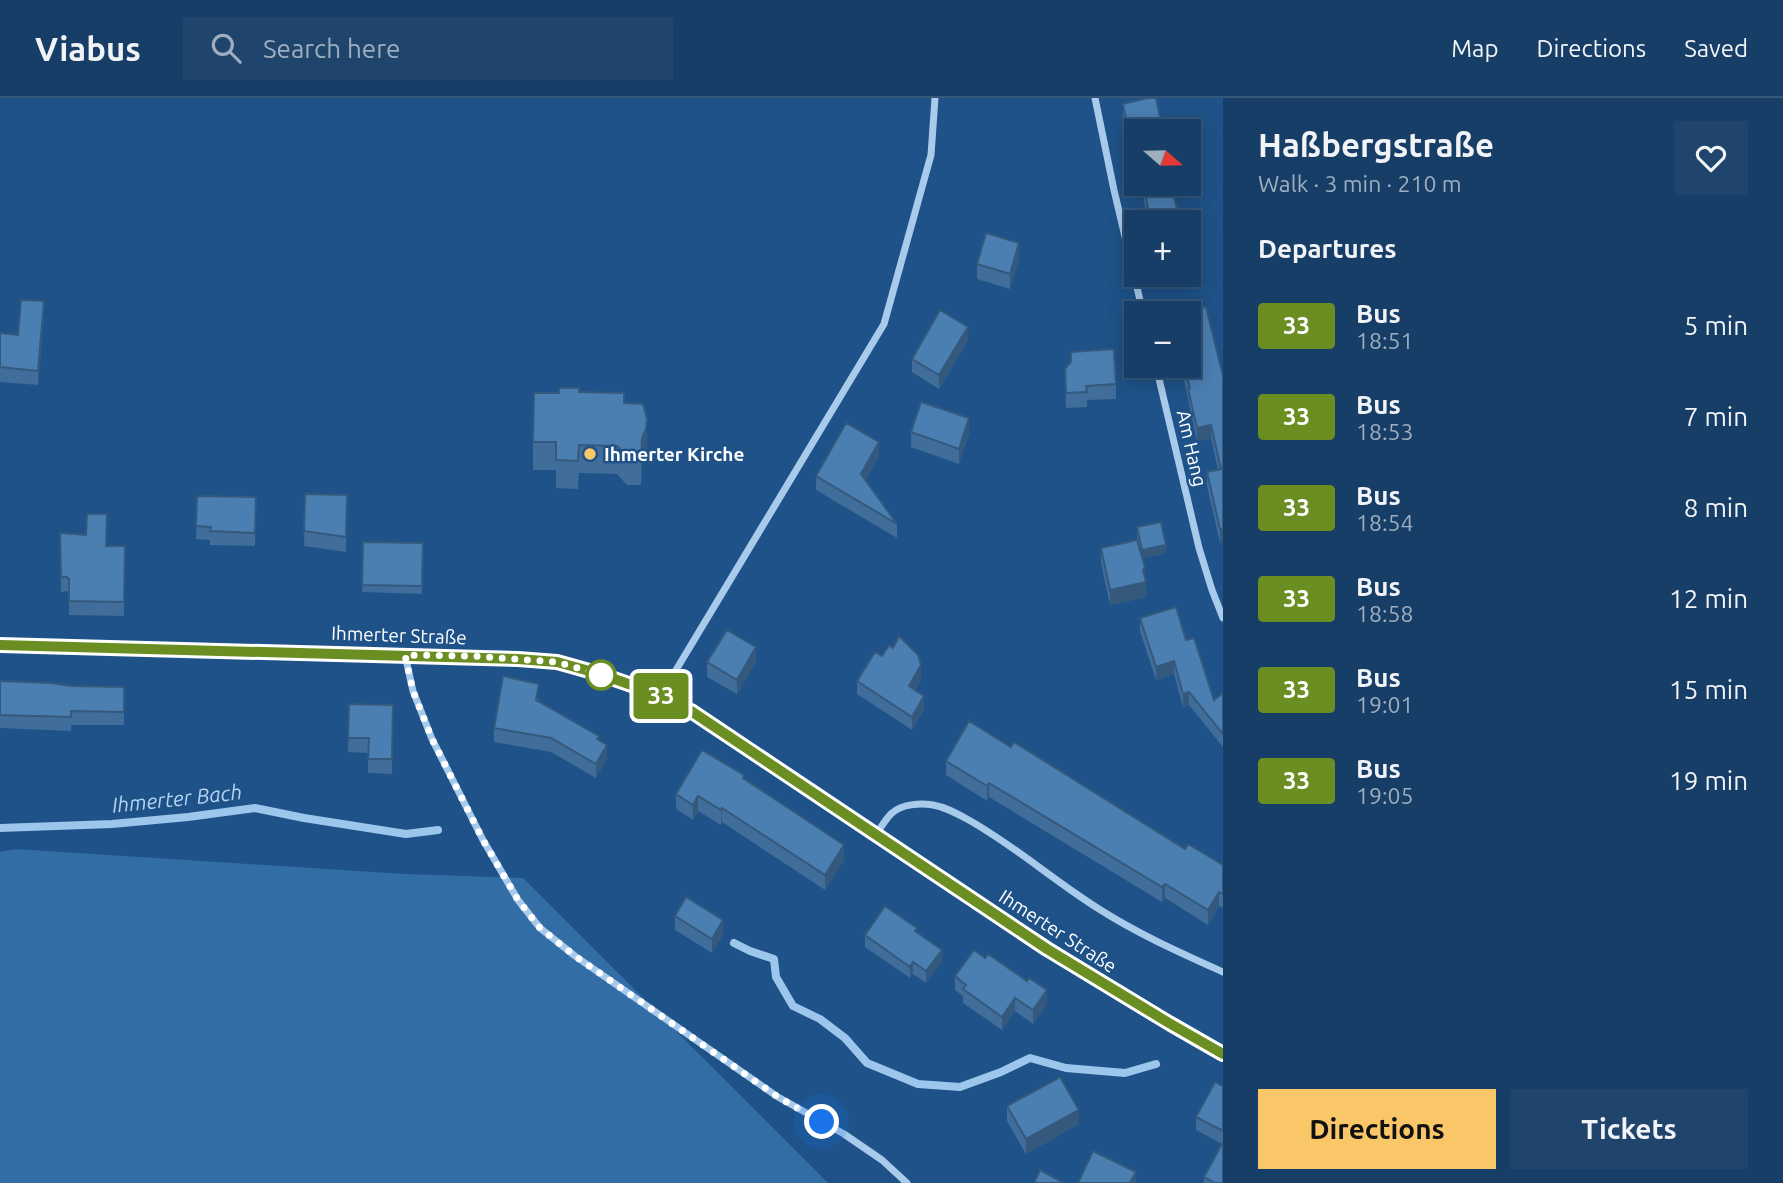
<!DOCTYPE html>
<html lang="en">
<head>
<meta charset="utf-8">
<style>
	body { margin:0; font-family:Ubuntu,sans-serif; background:#1f456c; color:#f1f3f6; height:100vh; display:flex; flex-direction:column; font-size:26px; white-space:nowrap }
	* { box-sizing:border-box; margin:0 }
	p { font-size:23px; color:#9eaebf }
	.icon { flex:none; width:38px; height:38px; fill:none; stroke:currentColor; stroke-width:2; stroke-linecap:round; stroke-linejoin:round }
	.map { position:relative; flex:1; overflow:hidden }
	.side { display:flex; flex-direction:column; background:#163e66; width:560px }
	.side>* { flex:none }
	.badge { padding:0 14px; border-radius:5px; font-size:24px; line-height:46px }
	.needle { width:46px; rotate:110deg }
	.fabs { position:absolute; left:1124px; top:21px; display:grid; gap:14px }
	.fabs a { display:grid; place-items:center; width:77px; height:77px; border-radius:0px; background:#163e66; box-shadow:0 4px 18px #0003,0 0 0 2px #35577a; font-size:35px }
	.you { position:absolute; width:35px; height:35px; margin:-18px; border:5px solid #fff; border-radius:50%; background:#1a73e8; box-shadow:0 0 0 10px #1a73e833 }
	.map>.badge { position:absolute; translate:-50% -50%; box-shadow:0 0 0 4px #fff }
	h2 { padding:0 35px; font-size:26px; line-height:63px }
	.round { display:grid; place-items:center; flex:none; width:74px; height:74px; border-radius:0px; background:#1f456c }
	.overview { display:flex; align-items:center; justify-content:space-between; height:119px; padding:0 35px }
	h1 { font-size:33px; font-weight:700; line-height:52px }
	.action { display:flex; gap:14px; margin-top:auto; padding:14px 35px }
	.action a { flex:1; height:80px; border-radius:0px; background:#f9c768; color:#111; font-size:28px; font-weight:700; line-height:80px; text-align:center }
	.action a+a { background:#1f456c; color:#f1f3f6 }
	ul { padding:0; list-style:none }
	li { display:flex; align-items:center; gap:21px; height:91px; padding:0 35px }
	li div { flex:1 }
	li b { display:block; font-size:26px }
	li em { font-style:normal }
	li .badge { min-width:77px; font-weight:700; text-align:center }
	header { display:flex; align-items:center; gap:42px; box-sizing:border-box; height:98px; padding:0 35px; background:#163e66; border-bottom:2px solid #35577a }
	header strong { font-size:33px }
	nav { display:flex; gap:38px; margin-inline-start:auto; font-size:24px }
	.search { width:490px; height:63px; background:#1f456c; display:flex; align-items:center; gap:18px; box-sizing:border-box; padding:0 24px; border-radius:0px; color:#9eaebf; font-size:26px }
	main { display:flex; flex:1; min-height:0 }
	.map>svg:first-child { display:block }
	.green { fill:#326da5 }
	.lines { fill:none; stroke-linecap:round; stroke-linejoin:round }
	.stream { stroke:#9cc6ec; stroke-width:8 }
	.minor { stroke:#a8caeb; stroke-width:7 }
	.secondary { stroke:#d4e6f8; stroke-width:14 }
	.wall { fill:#406d99 }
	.shaded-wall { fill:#34597d }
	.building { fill:#4b7fb2; stroke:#34597d; stroke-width:2 }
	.line-casing { stroke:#fff; stroke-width:16 }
	.line { stroke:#6b8e23; stroke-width:10 }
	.walk { stroke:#fff; stroke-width:7; stroke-dasharray:0 12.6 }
	.poi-dot { fill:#f9c768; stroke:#1e5288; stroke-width:2.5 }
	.stop-dot { fill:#fff; stroke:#6b8e23; stroke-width:3.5 }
	.labels { text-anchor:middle; stroke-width:5; stroke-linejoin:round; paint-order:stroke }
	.street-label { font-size:19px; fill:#fff; stroke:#1e5288 }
	.poi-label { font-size:19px; font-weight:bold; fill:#fff; stroke:#1e5288; text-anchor:start }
	.water-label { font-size:21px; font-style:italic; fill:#b4d4f2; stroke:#1e5288 }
</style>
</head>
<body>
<header>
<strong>Viabus</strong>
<div class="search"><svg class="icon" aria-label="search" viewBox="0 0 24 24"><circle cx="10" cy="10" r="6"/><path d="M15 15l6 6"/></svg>Search here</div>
<nav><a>Map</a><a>Directions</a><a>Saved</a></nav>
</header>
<main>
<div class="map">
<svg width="1223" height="1085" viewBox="0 0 1223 1085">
	<rect width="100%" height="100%" fill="#1e5288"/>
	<path class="green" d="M16,751L405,776L523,780L828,1085H0V754Z"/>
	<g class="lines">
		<path class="stream" d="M0,730L112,726L188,719L255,710L304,720L406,736L438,732
			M734,845L750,853L774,861L776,879L793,908L820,921L845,940L867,965L918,986L960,989L1001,974L1030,960L1066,970L1125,975L1156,966"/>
		<path class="minor" d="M1095,0L1114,92L1143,215
			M1156,268L1199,450L1212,492L1223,520
			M405,557L413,593L432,641L483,742L518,802L540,830L575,858L778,999L844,1036L882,1062L907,1085
			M661,597L884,226L931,57L935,0
			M876,736C881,730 886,720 892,715C902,706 920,705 933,707C945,709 956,715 967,721C1014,747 1054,783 1099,811C1138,836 1181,855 1223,874"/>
		<path class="secondary" d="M0,547L518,561L557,564L600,577L660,597L691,613C866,730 1039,852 1223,956"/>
	</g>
	<path class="wall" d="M1123,6L1163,33H1136V57L1134,51L1130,52L1123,18Z
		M1143,86H1171L1180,124H1148L1144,104V92Z
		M1019,160L1010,191L977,181V166Z
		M44,218L38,287L0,284V235L18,237Z
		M968,242L939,291L912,274V261Z
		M1181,268H1188L1223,278V444L1220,445L1207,388V374L1218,372L1211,340L1197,343Z
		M1065,271L1116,286V301L1087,302V309L1066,310Z
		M579,294L624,305L647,349L646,359L642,367L641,387H627L617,376L579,375L578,391L556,390V372H533V344L559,295Z
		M911,334L969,335L959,366L911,349Z
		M879,358L865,382L897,426V440L816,392V378Z
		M305,396L347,397L346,454L304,448Z
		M197,398L256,399L255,448L210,447V442L196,441Z
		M1137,429L1166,455L1142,460L1137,437Z
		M60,435L107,448H125L124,518L69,517V496H68L67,493L61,494Z
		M363,444L423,445L422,496L362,494Z
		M1101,450L1145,479L1146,499L1110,507L1101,465Z
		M1140,520L1186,542L1214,602L1223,595V649L1189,607L1183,609L1174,576L1156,582L1140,533Z
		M707,564H756L737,596L707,579Z
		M921,581L915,592L924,611L912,632L857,596V583Z
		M0,583L71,588L124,589V627H71V633L0,630Z
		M539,600V603L599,642L607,661L596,680L551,654L494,644V630Z
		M349,606L393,607L392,676L368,675V655L348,654Z
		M946,663L1223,767V810L1219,808L1208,827L1165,800L1162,804L989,699L987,703L946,677Z
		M744,681L844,762L825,792L722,724L721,727L698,713L693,722L676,711V696Z
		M675,818L723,836L712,855L675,832Z
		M917,834L942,863L926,885L913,876L910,880L865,849V837Z
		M955,878L1047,906L1033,926L1015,913L1002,932L963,905V898L955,892Z
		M1223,988V1085H1204V1079L1222,1046L1196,1032V1019Z
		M1007,1008L1079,1026L1026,1056L1007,1023Z"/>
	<path class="shaded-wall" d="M1134,38V51L1130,52V39Z
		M1019,145V160L1010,191V176Z
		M44,203V218L38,287V273Z
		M968,229V242L939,291V277Z
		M969,320V335L959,366V351Z
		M647,321V349L646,359L642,367L641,387L642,340Z
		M1211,327V340L1197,343V330Z
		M879,344V358L861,390V376Z
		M1220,431H1223V444L1220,445Z
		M1166,447V455L1142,460V452Z
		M1145,469L1146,499L1110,507V492L1143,472Z
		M756,549V564L737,596V582Z
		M1174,563V576L1156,582V569Z
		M921,567V581L909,601V588Z
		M1189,594V607L1183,609V596Z
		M924,598V611L912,632V619Z
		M607,647V661L596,680V666Z
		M989,685V699L987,703V688Z
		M698,698V713L693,722V707Z
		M722,710V724L721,727V712Z
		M844,747V762L825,792V777Z
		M1165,786V800L1162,804V789Z
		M1219,794V808L1208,827V812Z
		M723,822V836L712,855V841Z
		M942,852V863L926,885V873Z
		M913,864V876L910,880V869Z
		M1047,892V906L1033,926V912Z
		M1015,900V913L1002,932V919Z
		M1079,1012V1026L1026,1056V1041Z
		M1136,1074V1085H1130Z"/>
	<path class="building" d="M1148,0H1156L1163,32L1160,33H1136V44L1134,38L1130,39L1123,6Z
		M1146,86H1171L1180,124H1151L1144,92L1147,91Z
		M986,135L1019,145L1010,176L977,166Z
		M21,202L44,203L38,273L0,269V235L18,237Z
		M1206,209L1223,278V431H1220L1207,374L1221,371L1211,327L1197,330L1188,291L1190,290L1184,268H1188V215H1180Z
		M940,212L968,229L939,277L912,261Z
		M1114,251L1116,286L1086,288L1087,294L1066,295L1065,271L1071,264V254Z
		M559,290H579V294L624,295V305L643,306L647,321L646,331L642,340L641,359H627L617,348L579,347L578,363L556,362V344H533L534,295H559Z
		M921,304L969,320L959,351L911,334Z
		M846,325L879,344L861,376L897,426L816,378Z
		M305,396L347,397L346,439L304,433Z
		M197,398L256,399L255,435L210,433L211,429L196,428Z
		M87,416H107L106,448H125L124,504L69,503V481H68L67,479H61L60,435L86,437Z
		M1161,424L1166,447L1142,452L1137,429Z
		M1137,442L1145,469L1143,472L1146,484L1110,492L1101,450Z
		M363,444L423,445L422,488L362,487Z
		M1176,509L1186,542L1194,540L1214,602L1223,595V636L1189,594L1183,596L1174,563L1156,569L1140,520Z
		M727,532L756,549L737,582L707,564Z
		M899,538L918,557L921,567L909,588L924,598L912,619L857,583L875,554L882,558L889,547L893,550Z
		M503,578L539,586L536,602L599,638L597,641L607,647L596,666L551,640L494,630Z
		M0,583L51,585L71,588L124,589V614L71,613V619L0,617Z
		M349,606L393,607L392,661H368L369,640H348Z
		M969,623L1011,649L1014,644L1185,751L1188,746L1223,767V796L1219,794L1208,812L1165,786L1162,789L989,685L987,688L946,663Z
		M702,652L744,677L743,680L844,747L825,777L722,710L721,712L698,698L693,707L676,696Z
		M686,799L723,822L712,841L675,818Z
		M885,808L917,830L915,833L942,852L926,873L913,864L910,869L865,837Z
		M974,852L985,860L988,856L1027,883L1029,880L1047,892L1033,912L1015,900L1002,919L963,891L966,887L955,878Z
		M1060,979L1079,1012L1026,1041L1007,1008Z
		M1215,984L1223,988V1033L1196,1019Z
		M1223,1044V1085H1215L1204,1079Z
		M1093,1053L1136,1074L1130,1085H1078Z
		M1040,1072L1064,1085H1034Z"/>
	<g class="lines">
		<g class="line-casing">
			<path id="line" d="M0,547L518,561L557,564L600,576L660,597L691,613L1047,851L1169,925L1223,956"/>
		</g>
		<use href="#line" class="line"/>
		<path class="walk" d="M601,577L557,564L472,558L405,557L413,593L432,641L483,742L518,802L540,830L575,858L778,999L822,1024"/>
	</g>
	<circle class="poi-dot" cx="590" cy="356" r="7"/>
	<circle class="stop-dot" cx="601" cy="577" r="14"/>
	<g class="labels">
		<g class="street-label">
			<text transform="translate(1192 350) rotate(77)" y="7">Am Hang</text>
			<text transform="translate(399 537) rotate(2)" y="7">Ihmerter Straße</text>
			<text transform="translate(1058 833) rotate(33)" y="7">Ihmerter Straße</text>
		</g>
		<g class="poi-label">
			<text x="604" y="363">Ihmerter Kirche</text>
		</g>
		<g class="water-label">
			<text transform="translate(177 701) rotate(-6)" y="7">Ihmerter Bach</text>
		</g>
	</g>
</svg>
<div class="fabs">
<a><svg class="needle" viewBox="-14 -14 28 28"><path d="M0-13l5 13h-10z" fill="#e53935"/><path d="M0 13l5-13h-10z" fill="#9eaebf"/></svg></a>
<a>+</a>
<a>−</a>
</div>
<div class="you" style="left:822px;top:1024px"></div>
<b class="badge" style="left:661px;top:598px;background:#6b8e23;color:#fff">33</b>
</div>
<section class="side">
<div class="overview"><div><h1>Haßbergstraße</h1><p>Walk · 3 min · 210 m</p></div><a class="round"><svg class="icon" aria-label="heart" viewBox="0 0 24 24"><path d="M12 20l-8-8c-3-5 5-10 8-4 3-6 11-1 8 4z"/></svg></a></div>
<h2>Departures</h2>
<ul>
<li><span class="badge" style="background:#6b8e23;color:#fff">33</span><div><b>Bus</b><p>18:51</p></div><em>5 min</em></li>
<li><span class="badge" style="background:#6b8e23;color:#fff">33</span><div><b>Bus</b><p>18:53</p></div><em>7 min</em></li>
<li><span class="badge" style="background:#6b8e23;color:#fff">33</span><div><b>Bus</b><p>18:54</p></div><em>8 min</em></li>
<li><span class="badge" style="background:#6b8e23;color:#fff">33</span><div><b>Bus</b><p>18:58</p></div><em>12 min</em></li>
<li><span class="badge" style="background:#6b8e23;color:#fff">33</span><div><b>Bus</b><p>19:01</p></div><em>15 min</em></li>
<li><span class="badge" style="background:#6b8e23;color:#fff">33</span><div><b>Bus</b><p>19:05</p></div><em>19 min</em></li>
</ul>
<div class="action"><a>Directions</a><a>Tickets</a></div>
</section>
</main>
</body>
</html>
